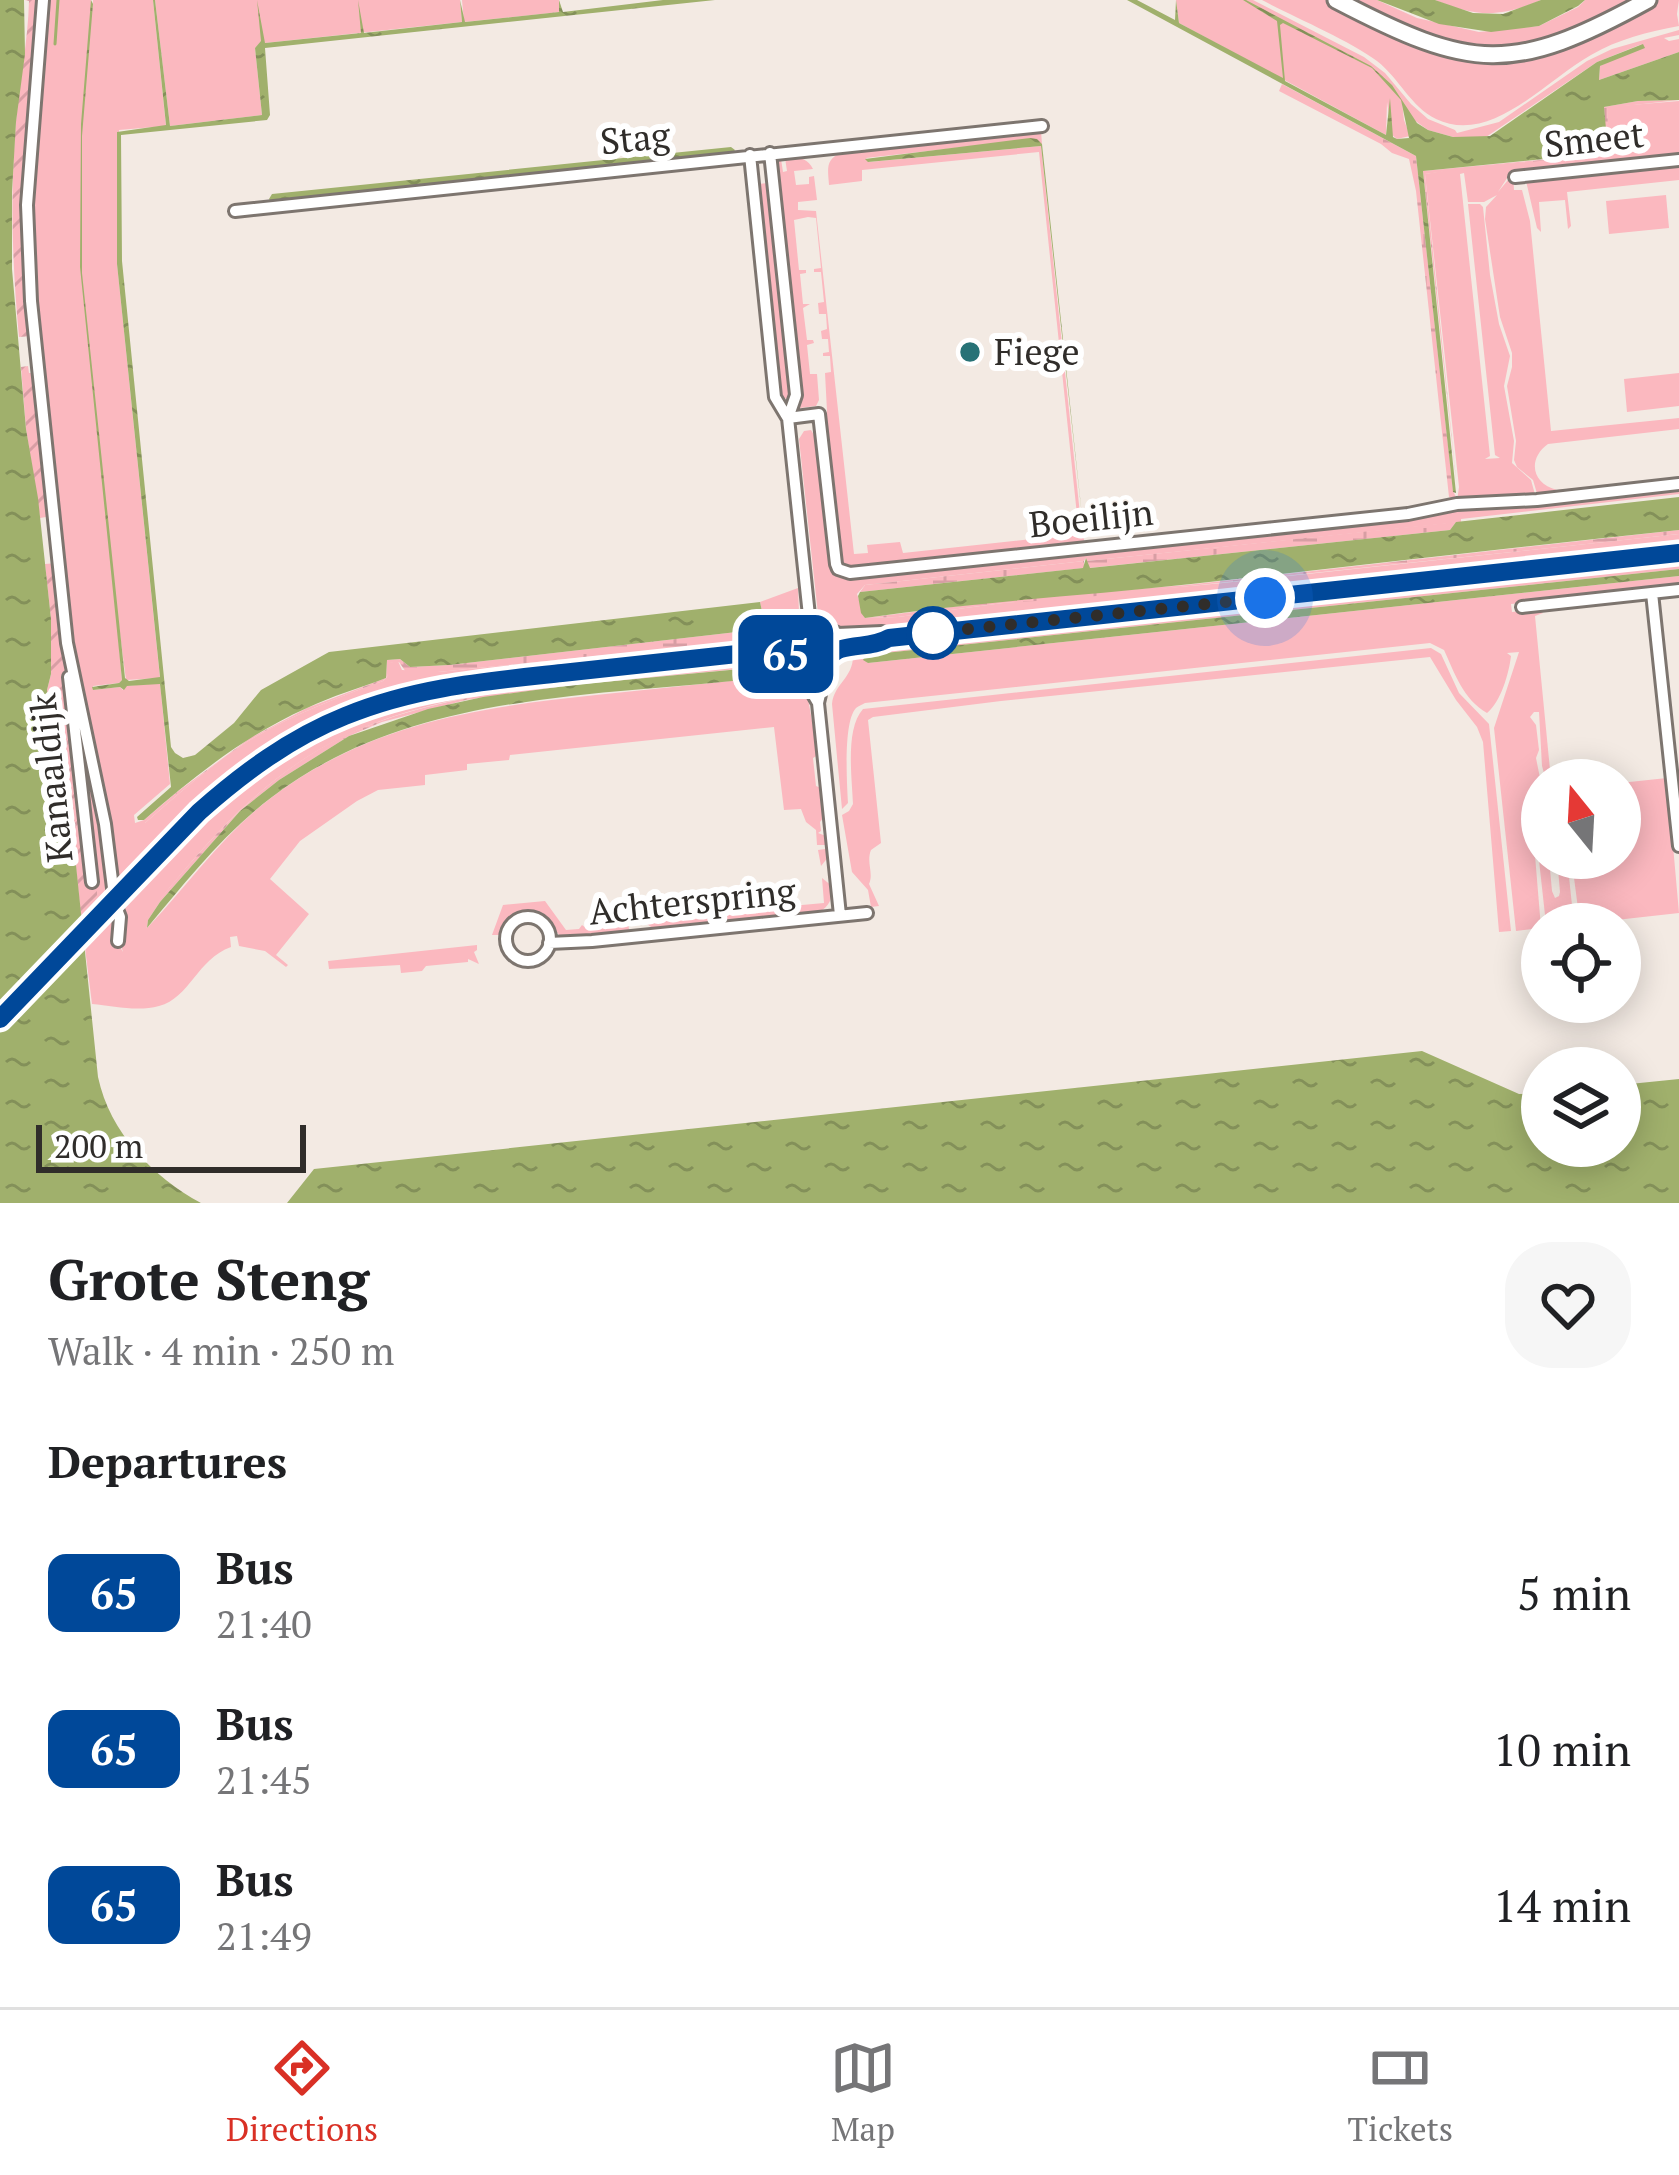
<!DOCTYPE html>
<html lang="en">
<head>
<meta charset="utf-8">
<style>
	body { margin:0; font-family:"PT Serif",serif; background:#f6f6f6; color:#202124; height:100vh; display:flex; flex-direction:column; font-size:45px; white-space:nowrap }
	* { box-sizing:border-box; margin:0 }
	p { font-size:39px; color:#757577 }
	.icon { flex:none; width:66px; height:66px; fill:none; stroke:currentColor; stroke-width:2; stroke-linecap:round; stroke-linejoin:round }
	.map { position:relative; height:1203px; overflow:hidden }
	.drawer { display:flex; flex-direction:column; background:#fff; flex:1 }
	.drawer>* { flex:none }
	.badge { padding:0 24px; border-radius:18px; font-size:42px; line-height:78px }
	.needle { width:78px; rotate:342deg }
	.tools { position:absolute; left:1521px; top:759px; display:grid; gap:24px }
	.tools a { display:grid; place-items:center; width:120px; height:120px; border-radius:50%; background:#fff; box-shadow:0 6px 30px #0003; font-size:60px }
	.scale { position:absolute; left:36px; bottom:30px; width:270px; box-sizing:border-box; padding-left:12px; border:6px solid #302d2a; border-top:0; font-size:33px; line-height:42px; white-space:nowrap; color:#302d2a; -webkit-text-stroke:9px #fff; paint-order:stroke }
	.you { position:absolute; width:60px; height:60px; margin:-30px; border:9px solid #fff; border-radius:50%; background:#1a73e8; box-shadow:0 0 0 18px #1a73e833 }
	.map>.badge { position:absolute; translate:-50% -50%; box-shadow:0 0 0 6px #fff }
	h2 { padding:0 48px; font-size:45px; line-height:108px }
	.round { display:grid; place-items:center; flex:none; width:126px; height:126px; border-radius:48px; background:#f6f6f6 }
	.headline { display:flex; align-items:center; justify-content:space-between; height:204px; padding:0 48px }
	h1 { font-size:57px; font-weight:600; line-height:90px }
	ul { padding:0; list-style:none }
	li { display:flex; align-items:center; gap:36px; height:156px; padding:0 48px }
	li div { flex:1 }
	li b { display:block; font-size:45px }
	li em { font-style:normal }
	li .badge { min-width:132px; font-weight:700; text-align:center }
	.dock { display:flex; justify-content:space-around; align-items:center; height:168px; border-top:3px solid #e0e0e0; background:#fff; font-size:33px; color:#757577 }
	.dock a { display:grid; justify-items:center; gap:6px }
	.dock .active { color:#d93025 }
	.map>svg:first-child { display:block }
	.grass { fill:#fbb8bf; fill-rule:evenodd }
	.wetland { fill:url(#wetland-marsh) }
	.garden { fill:url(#garden-furrows) }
	.water { fill:url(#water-ripples); fill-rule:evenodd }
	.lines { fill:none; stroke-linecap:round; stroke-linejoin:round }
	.stream { stroke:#a0b06c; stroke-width:3 }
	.street-casing { stroke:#7d756f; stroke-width:16 }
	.secondary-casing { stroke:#7d756f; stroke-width:21 }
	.primary-casing { stroke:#7d756f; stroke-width:22 }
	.street { stroke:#fff; stroke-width:10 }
	.secondary { stroke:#fff; stroke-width:15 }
	.primary { stroke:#fff; stroke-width:16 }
	.primary-bridge-casing { stroke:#7d756f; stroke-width:22; stroke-linecap:butt }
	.primary-bridge { stroke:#fff; stroke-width:16 }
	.line-casing { stroke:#fff; stroke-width:27 }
	.line { stroke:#004899; stroke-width:18 }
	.walk { stroke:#302d2a; stroke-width:12; stroke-dasharray:0 21.6 }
	.poi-dot { fill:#277276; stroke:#fff; stroke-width:4.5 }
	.stop-dot { fill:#fff; stroke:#004899; stroke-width:6 }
	.labels { text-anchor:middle; stroke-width:12; stroke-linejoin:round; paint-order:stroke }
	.street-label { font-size:36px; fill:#302d2a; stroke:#fff }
	.poi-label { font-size:36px; fill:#302d2a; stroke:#fff; text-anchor:start }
</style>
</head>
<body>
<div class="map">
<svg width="1679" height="1203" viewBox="0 0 1679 1203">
	<defs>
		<pattern id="wetland-marsh" width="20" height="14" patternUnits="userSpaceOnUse" patternTransform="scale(3)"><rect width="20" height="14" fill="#fbb8bf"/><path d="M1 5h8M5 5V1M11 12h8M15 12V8" fill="none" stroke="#d79ea4"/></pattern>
		<pattern id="garden-furrows" width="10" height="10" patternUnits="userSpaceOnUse" patternTransform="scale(3)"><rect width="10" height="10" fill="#fbb8bf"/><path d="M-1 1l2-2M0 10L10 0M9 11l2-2" fill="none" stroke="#d79ea4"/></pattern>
		<pattern id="water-ripples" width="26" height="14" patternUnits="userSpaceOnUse" patternTransform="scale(3)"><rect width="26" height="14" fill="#a0b06c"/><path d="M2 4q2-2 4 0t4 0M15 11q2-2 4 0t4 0" fill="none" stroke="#839059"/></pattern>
	</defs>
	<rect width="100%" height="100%" fill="#f3eae3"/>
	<path class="grass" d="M45,0H91L92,14L93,0H153L166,126L119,130L117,264L160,678L126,680L114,588L122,680L119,683L93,686V690L120,687L123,690L125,686L160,683L170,784L134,815L135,823H145C175,797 205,770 239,747C284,718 333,699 383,681L387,677L389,663L398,661L402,670L438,672L733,642L765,625L760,602L798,588L799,612L789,634L699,652L559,668L541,665L517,668L317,722L116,889L69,643L34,298L29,197Z
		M155,0H460L462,22L265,43L262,41L255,48L262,115L170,126Z
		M462,0H559L560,12L464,22Z
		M1176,0H1253L1364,57L1385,73L1411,104L1428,119L1455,130L1457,133L1499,122L1587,61L1612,49L1679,30V35L1664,38L1669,41L1679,39V52L1599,80L1600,66L1642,44L1597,62L1483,139L1453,137L1428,130L1414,120L1402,102L1404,120L1410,136L1397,139L1392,135L1387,102L1386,135L1179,23Z
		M1262,0H1327L1394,34L1466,58L1599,31L1657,0H1679L1677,14L1679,26C1648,32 1618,39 1591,55C1546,80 1491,146 1436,119C1411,107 1399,78 1377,61C1347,39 1296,18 1262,0Z
		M1345,0H1377L1417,18L1479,32L1539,26L1578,7L1585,0H1639L1589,27L1515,49L1452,46Z
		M1435,0H1541C1501,18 1475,17 1435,0Z
		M1679,101V157L1516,174L1511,172L1498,192L1513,174L1514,190H1522L1530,221L1551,431L1679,418V429L1548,444C1527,459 1532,484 1557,490L1679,477V482L1538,497L1533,480L1517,467L1514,460L1516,441L1507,386L1512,367V353L1500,317L1485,219L1486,207L1497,195L1484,202H1468L1464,173L1460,174L1490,456L1485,459L1500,458L1495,455L1468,204H1480L1483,207L1490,275L1499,324L1510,356L1504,386L1514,441L1512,463L1531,480L1536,498L1457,501L1459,487L1425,174L1461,168L1600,155L1608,151L1607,107Z
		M1041,131L1042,144L1017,141L866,158L869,162L1041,146L1082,533L1085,543L848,567L840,560L824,417L827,411L825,373L831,372L830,356H823V353L829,352L828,339H822L821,331L827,329L826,314H819L818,303L824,302L821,272H814V269L821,268L816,218L808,217L794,220L799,270H806V273L800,274L803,304H810L803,308L807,340H813L814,343L807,345L810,374H817L819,400L816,406L800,408L773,160L781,159L783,172L787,171L785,158C797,157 807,157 813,169L794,171L796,185L809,184V177L814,176L817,200L798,202V210L816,211L854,554L868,553L867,545L900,542L903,553L1079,534L1039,152L862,170V181L829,185C828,170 825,159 841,153Z
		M1679,165V180L1567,192L1571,226L1568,229L1565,200L1539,202L1541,232L1537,228L1526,181Z
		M770,183L791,397L788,399L778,397L755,184Z
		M1666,195L1669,228L1609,234L1606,201Z
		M1679,373V406L1627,412L1624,379Z
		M811,430L817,440L831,568L835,575L847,579C1125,548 1401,513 1679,488V494L1461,519V522L1087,561L1086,558L1084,561L865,585L857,594L865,618L898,617L1003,603L1223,583L1679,534V548L990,622L958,621L957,618L844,629V634L820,619L818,614L799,439L804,431Z
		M1679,558V569L875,654L863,658L868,663L1679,576V586L1511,604L1512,612L1539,609L1543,613L1535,616L1551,780H1546L1542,766L1539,712H1534L1530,717L1536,725L1539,750L1536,758L1542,788V858H1549L1552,891L1555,898L1559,896L1560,892L1557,858H1567L1574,924H1546L1534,815L1531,807L1541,928L1516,931L1494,728L1519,652L1507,653L1511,656C1509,673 1501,702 1487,713C1463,699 1455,674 1444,650L1430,643L865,703C862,705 858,706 856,708C843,722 847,784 848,803L842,809L832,704C834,683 854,678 853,654L920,643L954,644L983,640V637L1020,629Z
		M1431,648L1441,654L1459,693L1489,724L1511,931L1499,932L1483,742L1477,727L1456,700L1430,657L1001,701L873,717L868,720L881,843L871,850C866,862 874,873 869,884L879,906L871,907L868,890L852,872L842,815L849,811L853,804C852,777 845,729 863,709Z
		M787,660L804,676L818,755L813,758L816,786L821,788L824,817L820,822L821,831L818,833L826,836L829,856L821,866L818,850L825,849V845H817L816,830L806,822L801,809L784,810L774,727L510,755L509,760L467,764V770L425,775V785L378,790L357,801L300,841L270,879L309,914L276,955L288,965L286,967L265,951L239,946L237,936L230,937L231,947C197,959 190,998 159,1006C138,1012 113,1006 92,1004L84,940L114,909L117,942L123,952L120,942L124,912L118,906L222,799L306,741L404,701L635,670L694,668L717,661ZM769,663L775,669L770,677C712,683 654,689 596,695C472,708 362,725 262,805C219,840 187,886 149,926L147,928L144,920C200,848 261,776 345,736C428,696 524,688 613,679C665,674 717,669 769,663Z
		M78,702L112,895L97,910L96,869L91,854Z
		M1667,778L1679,913L1580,924L1573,870L1574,858H1620V783Z
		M822,878L832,886C832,899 830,906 819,912L654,929L644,922L647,917L651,920L654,917L659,920L662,916L666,919L670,915L674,918L678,914L682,917L685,914L689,916L692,913L697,916L701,912L705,915L708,911L712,914L716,910L720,913L724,910L728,913L731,909L735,912L739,908L743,911L746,907L750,910L754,906L758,909L777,887L780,907L824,903Z
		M545,901L566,930L579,929L582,925L586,928L590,924L594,926L597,923L602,926L606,922L609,925L613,921L617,924L621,920L624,924H628L629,929L627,933L562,938C557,933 553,927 549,922C530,900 510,917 499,935H492L503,905Z
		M477,945V950L474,952L479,964L468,959V962L426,966L422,971L401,973L400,965L329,969L328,961Z"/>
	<path class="wetland" d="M1282,84L1416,156L1453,491L1457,499L1449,497L1416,191L1409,159L1392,153L1381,144L1279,91Z
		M1679,100L1607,108L1609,145L1606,154L1600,155L1479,167L1425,174L1457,489L1423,171L1602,154L1606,152L1604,107L1638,101Z
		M1456,522L1450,530L1089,568L1087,561Z
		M1679,530V534L1596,543L1068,599L1003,603L898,617L865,618L1015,599L1186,585Z
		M1084,561V568L860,592L865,585Z
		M754,630L733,642L438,672H406L399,662L390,663C389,670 389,676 383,681C333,699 284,718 239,747C205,770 175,797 145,823H135L144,820L177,792L250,738L307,708L386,678L387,660L400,659L410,667L449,665Z
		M769,663L775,669L770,677L761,678L769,675V666L572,685L466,700L382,722L349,736L279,780L240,811L160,902L148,920L147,928L144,924V919C201,848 262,775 346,735C429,697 524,688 614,679C666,674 717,669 769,663Z"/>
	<path class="garden" d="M25,0H39L33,97H30L27,272H24L33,336L19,337C12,262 10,196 16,121C20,79 28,41 29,1Z
		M28,366L29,373H34L36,405L39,406L41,461H45V464L41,465L52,516L40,518L26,429L21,367Z
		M57,563L68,691L97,882V910L82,926L64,753L58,727L48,701L47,690L51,674V619L45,564Z"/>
	<path class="water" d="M0,0H24L25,54L16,122L12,192V269L26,429L38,498L51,619V674L47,690L48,701L60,731L65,759L98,1077C110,1133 153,1177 201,1203H0Z
		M91,0L93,4L82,136V273L125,678L129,681L160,677L117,264V132L166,125L153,0H155L170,126L262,115L255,48L261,41L257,0L265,43L361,33L358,0L364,33L462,22L460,0L465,22L559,12V0L563,12L663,0H715L265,48L270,115L267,120L121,135L122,261L171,747L175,753L183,758L195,755L234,723L261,690L329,652L760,602L765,625L754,630L449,665L410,667L400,659L387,660L386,678C360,688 332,696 307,708C246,735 193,777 144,820H138L137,817L171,787L160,684L127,686L124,690L120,687L93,690L92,687L119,683L122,680L80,267L81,124Z
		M1127,0H1137L1175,20L1176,0L1179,23L1283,78L1277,21L1243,0H1246L1371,66L1392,85L1417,123L1428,130L1453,137L1490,136L1597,62L1643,44L1645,48L1600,66L1599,80L1679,52V100L1638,101L1604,107L1607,140L1604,153L1423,171L1456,493L1453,492L1416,156ZM1283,23L1372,68L1401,100L1409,138L1397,139L1393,137L1390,98L1386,135L1285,81L1280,25Z
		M1377,0H1435L1473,13L1503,14L1541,0H1585L1578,6L1539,26L1491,32L1439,24Z
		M1030,138L1037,139L1042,144L1084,534L1041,146L868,162L865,159Z
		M731,147L735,150L733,153L273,204L269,199L272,194Z
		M1679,497V530C1516,547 1354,566 1191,584C1082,596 973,602 865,618L861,613L858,596L860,592L1083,568L1086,558L1090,568L1450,530L1456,522Z
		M1679,569V576L868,663L863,660L865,656L875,654Z
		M771,666L770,675L761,678C596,697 411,691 272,797C224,833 184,884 147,928L148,920L160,902L240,811L279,780L349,736L428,709L483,697L572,685Z
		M1422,1051L1519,1094L1542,1093V1146H1620V1085L1679,1079V1203H287L314,1169Z"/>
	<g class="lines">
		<path class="stream" d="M55,44L58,0"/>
		<g class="street-casing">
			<path id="street" d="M43,0L27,205L31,301L67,643L105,824L115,904L120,917L118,941
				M770,153L796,395L788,418L810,625
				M750,155L775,397L787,417
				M1515,177L1679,160
				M235,211L1042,126
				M788,418L819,414L836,564L838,569L850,573L1408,514L1457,504L1537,500L1679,484
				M1652,593L1679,846
				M1522,607L1679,590
				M806,665L811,691L818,703
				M819,665L821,690L818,703L840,915
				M69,677L92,882
				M506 939a22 22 0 1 1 44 0a22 22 0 1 1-44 0Z
				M549,943L592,941L867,913"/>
		</g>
		<g class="secondary-casing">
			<path id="secondary" d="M1336,0C1472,71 1512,75 1648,0"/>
		</g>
		<g class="primary-casing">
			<path id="primary" d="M889,638L882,643L838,650L815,666L798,661L791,648L796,632L804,626L815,625L838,637L882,635L889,638L1679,553
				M133,880C176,836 217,791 269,757C361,696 457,684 564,673C622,666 680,660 737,654L745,657L792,653
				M0,1018L34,984"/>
		</g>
		<use href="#street" class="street"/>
		<use href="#secondary" class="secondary"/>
		<use href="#primary" class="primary"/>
		<g class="primary-bridge-casing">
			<path id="primary-bridge" d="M34,984L133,880"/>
		</g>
		<use href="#primary-bridge" class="primary-bridge"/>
	</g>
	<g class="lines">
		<g class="line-casing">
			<path id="line" d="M0,1019L199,812C243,773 290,738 345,716C415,687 488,681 562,673C621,667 679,660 737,654L745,657L792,653C797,660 798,664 807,666C823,669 828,653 841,649C858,644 874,647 889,638L1679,553"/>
		</g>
		<use href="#line" class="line"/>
		<path class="walk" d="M933,633H929L1265,598"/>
	</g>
	<circle class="poi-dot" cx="970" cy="352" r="12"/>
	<circle class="stop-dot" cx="933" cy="633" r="24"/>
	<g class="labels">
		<g class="street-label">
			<text transform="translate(635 138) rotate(-6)" y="13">Stag</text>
			<text transform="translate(1594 139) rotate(-6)" y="13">Smeet</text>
			<text transform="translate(1091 518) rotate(-6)" y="13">Boeilijn</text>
			<text transform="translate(51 778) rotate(-96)" y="13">Kanaaldijk</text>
			<text transform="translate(692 901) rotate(-6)" y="13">Achterspring</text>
		</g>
		<g class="poi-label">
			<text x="994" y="365">Fiege</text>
		</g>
	</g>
</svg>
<div class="tools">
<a><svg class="needle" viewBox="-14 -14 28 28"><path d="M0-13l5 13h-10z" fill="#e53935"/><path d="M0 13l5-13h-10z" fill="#757577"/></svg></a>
<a><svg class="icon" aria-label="locate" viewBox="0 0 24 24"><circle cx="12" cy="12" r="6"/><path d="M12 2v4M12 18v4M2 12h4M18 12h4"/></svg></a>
<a><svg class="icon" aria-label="layers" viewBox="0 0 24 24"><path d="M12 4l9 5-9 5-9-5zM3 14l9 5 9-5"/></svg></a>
</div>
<div class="scale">200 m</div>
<div class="you" style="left:1265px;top:598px"></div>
<b class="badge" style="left:786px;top:654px;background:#004899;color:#fff">65</b>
</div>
<section class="drawer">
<div class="headline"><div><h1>Grote Steng</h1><p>Walk · 4 min · 250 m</p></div><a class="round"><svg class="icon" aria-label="heart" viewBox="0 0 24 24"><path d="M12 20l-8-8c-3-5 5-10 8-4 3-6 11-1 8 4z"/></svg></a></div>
<h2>Departures</h2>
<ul>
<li><span class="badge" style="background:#004899;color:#fff">65</span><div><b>Bus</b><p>21:40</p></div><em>5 min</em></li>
<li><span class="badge" style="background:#004899;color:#fff">65</span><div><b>Bus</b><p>21:45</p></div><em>10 min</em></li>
<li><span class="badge" style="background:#004899;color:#fff">65</span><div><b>Bus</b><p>21:49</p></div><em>14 min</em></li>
</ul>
</section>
<nav class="dock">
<a class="active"><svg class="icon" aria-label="directions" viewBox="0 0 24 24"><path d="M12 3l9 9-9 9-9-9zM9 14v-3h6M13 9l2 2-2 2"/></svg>Directions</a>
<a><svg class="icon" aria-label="map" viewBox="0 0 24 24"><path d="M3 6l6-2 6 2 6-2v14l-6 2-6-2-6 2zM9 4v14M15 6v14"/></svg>Map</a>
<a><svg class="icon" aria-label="tickets" viewBox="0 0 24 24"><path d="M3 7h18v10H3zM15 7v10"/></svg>Tickets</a>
</nav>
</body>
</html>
